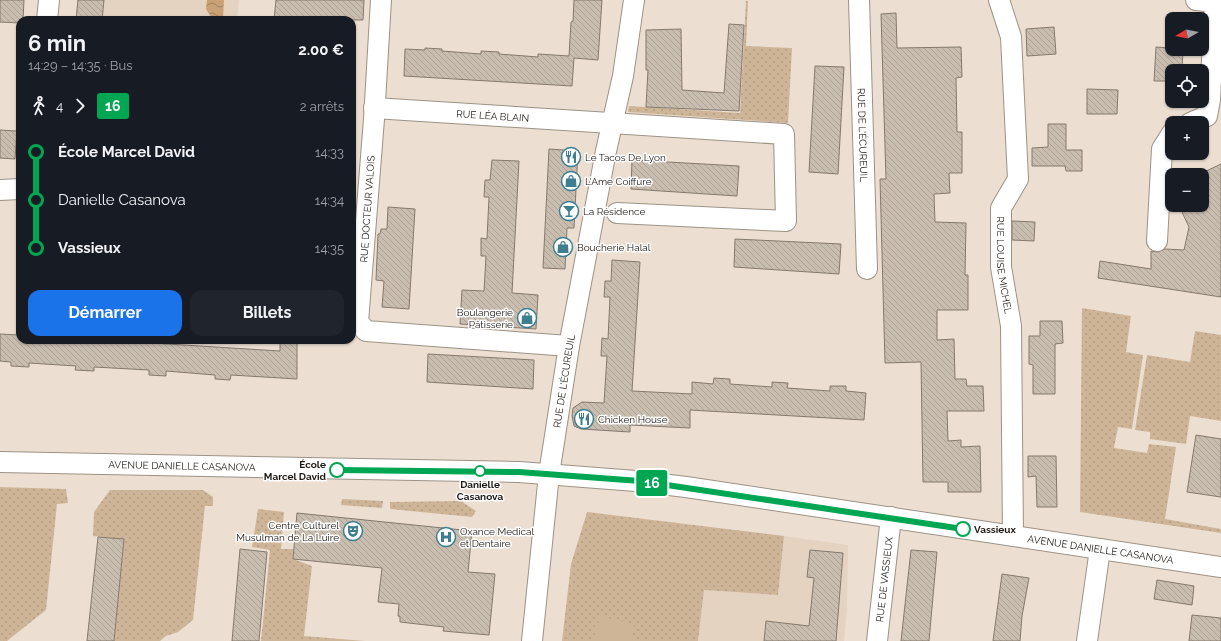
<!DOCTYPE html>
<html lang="fr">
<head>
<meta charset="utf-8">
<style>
	body { margin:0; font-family:Raleway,sans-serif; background:#20242c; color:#f1f3f6; height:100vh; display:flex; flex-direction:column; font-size:15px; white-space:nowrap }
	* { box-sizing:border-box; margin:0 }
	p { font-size:13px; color:#9ea1a6 }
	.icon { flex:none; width:22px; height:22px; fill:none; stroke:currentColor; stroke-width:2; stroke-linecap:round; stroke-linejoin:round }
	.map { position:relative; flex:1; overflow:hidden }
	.side { position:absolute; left:16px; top:16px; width:340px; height:328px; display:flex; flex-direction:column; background:#171b24; border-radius:12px; box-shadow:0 1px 3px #0004 }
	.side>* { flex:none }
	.badge { padding:0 8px; border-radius:3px; font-size:14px; line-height:26px }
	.needle { width:26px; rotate:260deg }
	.controls { position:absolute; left:1165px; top:12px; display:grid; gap:8px }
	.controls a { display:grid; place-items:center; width:44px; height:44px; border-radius:8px; background:#171b24; box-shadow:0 1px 3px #0004; font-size:20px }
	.map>.badge { position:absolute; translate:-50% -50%; box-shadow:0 0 0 2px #fff }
	.legs { display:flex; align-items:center; gap:6px; height:44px; padding:0 12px; font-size:13px }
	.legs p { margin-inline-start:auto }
	.head { display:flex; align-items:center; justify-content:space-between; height:68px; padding:0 12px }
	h1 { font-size:22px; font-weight:700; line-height:30px }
	.action { display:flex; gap:8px; margin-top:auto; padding:8px 12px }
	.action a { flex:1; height:46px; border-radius:12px; background:#1a73e8; color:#fff; font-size:16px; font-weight:700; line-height:46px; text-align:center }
	.action a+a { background:#20242c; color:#f1f3f6 }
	ul { padding:0 12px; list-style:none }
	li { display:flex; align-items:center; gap:14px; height:48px; font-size:15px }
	li i { display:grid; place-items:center; width:6px; height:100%; margin:0 5px; background:currentColor }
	li i::after { content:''; width:10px; height:10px; margin:-5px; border:3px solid; border-radius:50%; background:#171b24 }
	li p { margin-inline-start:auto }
	li:first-child i { background:linear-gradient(#0000 50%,currentColor 0) }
	li:last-child i { background:linear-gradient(currentColor 50%,#0000 0) }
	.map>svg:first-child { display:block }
	.built { fill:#e4d3c0 }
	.green { fill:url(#green-dots) }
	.pitch { fill:#cfb598 }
	.water { fill:url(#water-waves) }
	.building { fill:url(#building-back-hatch); stroke:#84796d }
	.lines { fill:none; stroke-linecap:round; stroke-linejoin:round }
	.street-casing { stroke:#9d9286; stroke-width:22 }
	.street { stroke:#fff; stroke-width:20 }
	.line-1-casing { stroke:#fff; stroke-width:9 }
	.line-1 { stroke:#00a651; stroke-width:6 }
	.stop-1-dot { fill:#fff; stroke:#00a651; stroke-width:2 }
	.labels { text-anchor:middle; stroke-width:3; stroke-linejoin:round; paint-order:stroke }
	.street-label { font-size:10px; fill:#1e1915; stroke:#fff }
	.poi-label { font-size:10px; fill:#1e1915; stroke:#fff; text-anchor:start }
	.stop-label { font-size:10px; font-weight:bold; fill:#1e1915; stroke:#fff; text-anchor:end }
</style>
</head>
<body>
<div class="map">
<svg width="1221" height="641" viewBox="0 0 1221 641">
	<defs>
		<pattern id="green-dots" width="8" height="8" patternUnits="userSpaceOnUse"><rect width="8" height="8" fill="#cfb598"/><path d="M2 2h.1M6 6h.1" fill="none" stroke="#b19b82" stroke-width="1.8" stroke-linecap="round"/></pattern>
		<pattern id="water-waves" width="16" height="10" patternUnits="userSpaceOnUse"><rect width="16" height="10" fill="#c9a174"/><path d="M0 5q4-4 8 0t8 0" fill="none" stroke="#a3825e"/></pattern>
		<pattern id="building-back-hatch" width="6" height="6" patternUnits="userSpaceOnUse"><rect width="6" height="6" fill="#c9bdb0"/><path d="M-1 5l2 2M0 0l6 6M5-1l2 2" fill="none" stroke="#aca296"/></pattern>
	</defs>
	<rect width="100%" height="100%" fill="#ecdfd2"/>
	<path class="built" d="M77,0H239L237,20H76Z
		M784,536L848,545L847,610L844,641H698L704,590L778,595Z"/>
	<path class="green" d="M746,1H748L746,46L792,48L788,123L628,112L629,106L740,113Z
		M1082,308L1131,316L1126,352L1143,355L1132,429L1118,427L1114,448L1147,453L1149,444L1176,447L1165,519L1221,529V533L1080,512Z
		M1195,331L1221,335V421L1190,416L1186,444L1150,439V432L1135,430L1147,355L1190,362Z
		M0,487L66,489L68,503L57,504L46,610L7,641H0Z
		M110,490H203L213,497V506H205L193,620L178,632L166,636L160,641H114L124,539L93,536L94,512Z
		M342,499L383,501L382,508L341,505Z
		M461,501L476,511L472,517L390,509V502Z
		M258,509L284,512L281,549H294L293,559L312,566L304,636L365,641H261L270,550L252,547Z
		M587,512L784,536L778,595L704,590L698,641H562L571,564Z"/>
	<path class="pitch" d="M600,616L634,625L630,641H594Z"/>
	<path class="water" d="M207,0H224L223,17L220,20H213L206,9Z"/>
	<path class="building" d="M0,0H24L23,20H20V23L0,22Z
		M78,0H104L102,20H76Z
		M276,0H364L363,20H274Z
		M574,0H602L598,60L574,58L572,86L404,76L405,49L425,50V48L442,49V51L481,54V51L499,52V54L538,57V54L569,56L571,22L573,21Z
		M896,13L897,48L961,47L962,77L956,78L957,132H962V173H949L950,193L934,194L935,222L966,223L965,275H968V310H937V340L954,339L955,379H966L967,386H983L984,411H947L948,441L961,440V447L980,446L981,492H948V482H923L921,362L885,363L880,179H886L881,14Z
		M729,24L744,25L739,111L646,107L648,70H646V30L681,29L682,90L724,93Z
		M1054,27L1056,54L1027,56L1026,29Z
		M1156,47L1183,49L1182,71H1172V81H1154Z
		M815,66L844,67L838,174L809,172Z
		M1087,89L1118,90L1117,114H1087Z
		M1048,124H1066V150H1082V171H1066L1065,166H1032V148L1048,147Z
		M0,130L17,131L15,159L0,158Z
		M549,149L578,151L574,228H567L565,269L543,268Z
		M492,160L519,161L512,293L538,295L536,329L460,324L462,290L484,291L486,256H481V238L487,239L489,197H484L485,180H490Z
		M632,160L739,166L737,196L631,189Z
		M1221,164V297L1098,278L1100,261L1151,269V251L1157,252L1165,249L1184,250L1189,227L1182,212L1187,209L1185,205H1202V173Z
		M388,207L415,209L409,309L382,307L384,281L376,280L378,234H380L381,229H387Z
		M1012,221L1035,222L1034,241L1012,240Z
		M735,239L841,244L839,274L734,267Z
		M612,260L640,262L632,391L692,394V382L713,384L714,378L730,379V384L772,387V382L788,383L787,388L830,391V386H846V391L866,393L864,420L690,410V428L630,425V432L581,429L574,426L572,416L573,408L582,402L604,403L607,356H601L602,338L608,339L610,297H604L605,281H611Z
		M1040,321H1062L1063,343L1055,344V394H1033V365L1029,364V336H1040Z
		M0,334L20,335V340H103L280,351V340H297V379L231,375L230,380L215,379V375L166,371V376L149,375V370L94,367V371L75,370L76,366L29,363V367L11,366V362L0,361Z
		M428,354L534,360L533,389L427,382Z
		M1196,435L1221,439V497L1187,492Z
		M1028,456H1056L1057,507H1037L1036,476L1028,477Z
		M297,513L472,531L468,572L495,574L489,635L443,631L444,627L400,622V617L398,616L399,604L378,602L382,568L293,559Z
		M98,537L124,539L114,641H87Z
		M240,549L267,552L259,641H232Z
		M810,550L843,553L836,641H764L766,621L809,626L814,578L807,577Z
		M911,550L937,552L929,641H901Z
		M1002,574L1029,578L1022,616L1020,641H993Z
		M1157,580L1194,586L1192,605L1154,599Z
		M1192,615L1221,618V641H1189Z"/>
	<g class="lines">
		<g class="street-casing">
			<g id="street">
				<path d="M381,0L374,119L358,322L366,331L569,346"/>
				<path id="s1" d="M859,0L867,269"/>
				<path id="s2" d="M999,0L1011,37L1018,179L1001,208V267L1011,326L1013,536"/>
				<path d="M1196,0L1215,2"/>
				<path d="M47,20L49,0"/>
				<path id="s3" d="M374,108L784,134L786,221L617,213"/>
				<path d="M1190,123L1207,116L1210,100L1215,0"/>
				<path d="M0,190L20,189"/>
				<path d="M1157,241L1162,149L1172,133"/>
				<path id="s4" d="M0,462L519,472L636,481L686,487L1221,567"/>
				<path id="s5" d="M532,641L549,474L569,346L606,151L623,76L634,0"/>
				<path id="s6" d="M877,641L891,517"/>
				<path d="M1087,641L1100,549"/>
			</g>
		</g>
		<use href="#street" class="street"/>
	</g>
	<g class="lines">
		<g class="line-1-casing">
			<path id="line-1" d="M337,470L519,472L640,481L963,529"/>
		</g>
		<use href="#line-1" class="line-1"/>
	</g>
	<defs>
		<g id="restaurant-ring" transform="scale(1)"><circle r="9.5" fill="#fff" stroke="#3e7e91" stroke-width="1.5"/><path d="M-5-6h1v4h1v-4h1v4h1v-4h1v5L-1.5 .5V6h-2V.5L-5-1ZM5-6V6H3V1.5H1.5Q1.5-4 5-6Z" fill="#3e7e91"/></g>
		<g id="shop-ring" transform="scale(1)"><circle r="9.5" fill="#fff" stroke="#3e7e91" stroke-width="1.5"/><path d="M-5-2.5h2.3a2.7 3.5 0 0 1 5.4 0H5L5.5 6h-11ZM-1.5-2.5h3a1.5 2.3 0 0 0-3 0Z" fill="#3e7e91"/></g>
		<g id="bar-ring" transform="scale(1)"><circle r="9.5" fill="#fff" stroke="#3e7e91" stroke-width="1.5"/><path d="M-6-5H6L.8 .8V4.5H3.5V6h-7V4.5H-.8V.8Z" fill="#3e7e91"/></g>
		<g id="theatre-ring" transform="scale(1)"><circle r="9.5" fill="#fff" stroke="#3e7e91" stroke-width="1.5"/><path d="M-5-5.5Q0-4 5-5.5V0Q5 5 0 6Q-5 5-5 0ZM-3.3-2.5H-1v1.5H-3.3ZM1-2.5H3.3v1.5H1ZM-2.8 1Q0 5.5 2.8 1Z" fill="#3e7e91"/></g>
		<g id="hospital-ring" transform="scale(1)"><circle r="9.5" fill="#fff" stroke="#3e7e91" stroke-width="1.5"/><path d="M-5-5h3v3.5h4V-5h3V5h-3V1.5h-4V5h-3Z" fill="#3e7e91"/></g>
	</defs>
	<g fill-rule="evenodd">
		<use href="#restaurant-ring" x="571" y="157"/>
		<use href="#shop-ring" x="571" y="181"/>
		<use href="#bar-ring" x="569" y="211"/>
		<use href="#shop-ring" x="563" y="247"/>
		<use href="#shop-ring" x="527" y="318"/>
		<use href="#restaurant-ring" x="584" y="419"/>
		<use href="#theatre-ring" x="353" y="531"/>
		<use href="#hospital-ring" x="446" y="537"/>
	</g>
	<g class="stop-1-dot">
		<circle cx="337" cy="470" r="7"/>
		<circle cx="480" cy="471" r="5"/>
		<circle cx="963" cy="529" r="7"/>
	</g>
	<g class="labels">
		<g class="street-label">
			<text dy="4" stroke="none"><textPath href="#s3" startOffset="119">RUE LÉA BLAIN</textPath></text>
			<text dy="4" stroke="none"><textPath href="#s1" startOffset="135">RUE DE L'ÉCUREUIL</textPath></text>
			<text transform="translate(367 209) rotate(-86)" y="4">RUE DOCTEUR VALOIS</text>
			<text dy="4" stroke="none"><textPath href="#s2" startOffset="272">RUE LOUISE MICHEL</textPath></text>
			<text dy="4" stroke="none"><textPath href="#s5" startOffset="262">RUE DE L'ÉCUREUIL</textPath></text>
			<text dy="4" stroke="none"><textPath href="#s4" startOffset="182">AVENUE DANIELLE CASANOVA</textPath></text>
			<text dy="4" stroke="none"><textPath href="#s4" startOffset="1106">AVENUE DANIELLE CASANOVA</textPath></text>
			<text dy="4" stroke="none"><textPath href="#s6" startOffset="62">RUE DE VASSIEUX</textPath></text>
		</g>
		<g class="poi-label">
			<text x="585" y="161">Le Tacos De Lyon</text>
			<text x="585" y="185">L'Ame Coiffure</text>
			<text x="583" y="215">La Résidence</text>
			<text x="577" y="251">Boucherie Halal</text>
			<text x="513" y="316" text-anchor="end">Boulangerie<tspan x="513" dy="12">Pâtisserie</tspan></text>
			<text x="598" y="423">Chicken House</text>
			<text x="339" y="529" text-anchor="end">Centre Culturel<tspan x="339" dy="12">Musulman de La Luire</tspan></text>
			<text x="460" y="535">Oxance Medical<tspan x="460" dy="12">et Dentaire</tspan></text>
		</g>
		<g class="stop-label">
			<text x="326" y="468">École<tspan x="326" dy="12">Marcel David</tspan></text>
			<text x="480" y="488" text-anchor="middle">Danielle<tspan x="480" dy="12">Casanova</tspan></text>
			<text x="974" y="533" text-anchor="start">Vassieux</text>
		</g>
	</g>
</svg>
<div class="controls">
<a><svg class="needle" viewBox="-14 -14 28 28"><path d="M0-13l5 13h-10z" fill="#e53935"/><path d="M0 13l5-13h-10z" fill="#9ea1a6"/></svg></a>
<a><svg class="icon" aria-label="locate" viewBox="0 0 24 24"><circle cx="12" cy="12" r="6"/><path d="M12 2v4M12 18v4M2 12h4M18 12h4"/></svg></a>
<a>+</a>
<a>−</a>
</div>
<b class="badge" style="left:652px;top:483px;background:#00a651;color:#fff">16</b>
<section class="side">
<div class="head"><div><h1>6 min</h1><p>14:29 – 14:35 · Bus</p></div><b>2.00 €</b></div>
<div class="legs"><svg class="icon" aria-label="walk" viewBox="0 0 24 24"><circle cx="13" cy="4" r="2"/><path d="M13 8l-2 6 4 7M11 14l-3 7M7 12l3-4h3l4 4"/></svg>4<svg class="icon" aria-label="forward" viewBox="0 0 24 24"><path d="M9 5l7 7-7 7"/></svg><b class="badge" style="background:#00a651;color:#fff">16</b><p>2 arrêts</p></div>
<ul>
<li><i style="color:#00a651"></i><b>École Marcel David</b><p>14:33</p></li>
<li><i style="color:#00a651"></i><span>Danielle Casanova</span><p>14:34</p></li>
<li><i style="color:#00a651"></i><b>Vassieux</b><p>14:35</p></li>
</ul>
<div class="action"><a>Démarrer</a><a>Billets</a></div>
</section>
</div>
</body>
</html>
